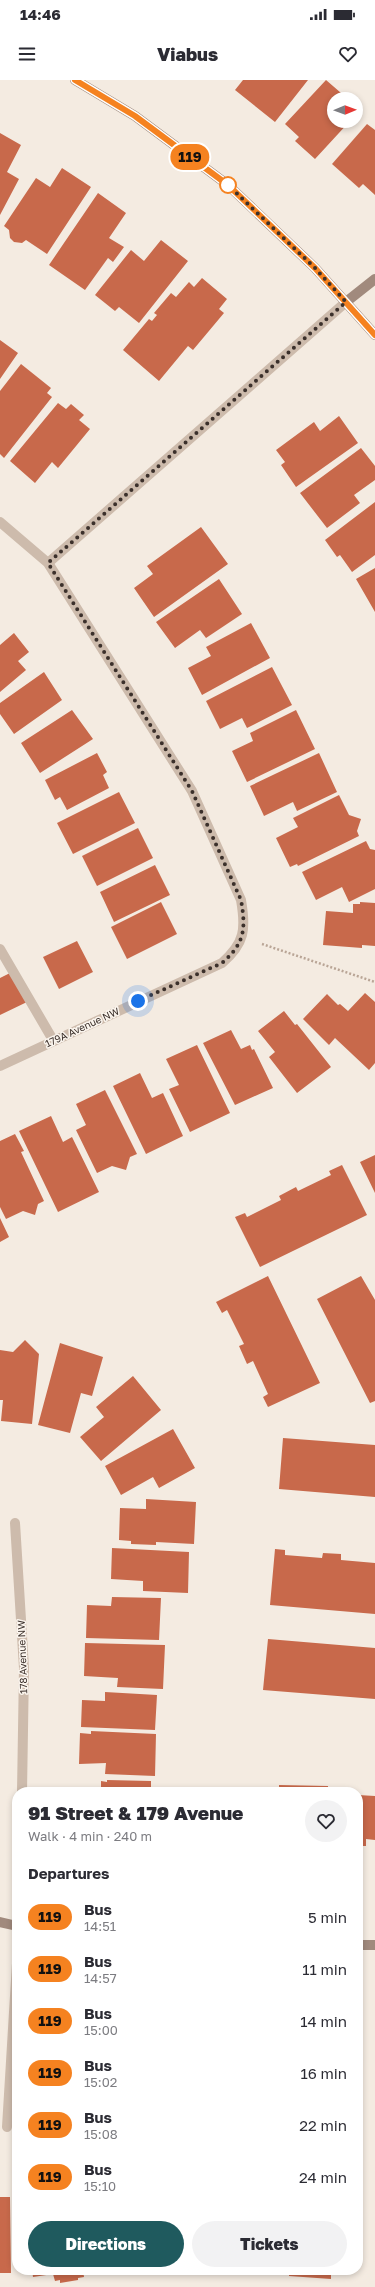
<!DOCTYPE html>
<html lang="en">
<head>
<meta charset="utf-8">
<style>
	body { margin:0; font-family:"Golos Text",sans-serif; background:#f2f2f3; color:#2b2b33; height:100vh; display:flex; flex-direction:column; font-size:15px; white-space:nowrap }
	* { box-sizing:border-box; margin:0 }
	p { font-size:13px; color:#7c7c81 }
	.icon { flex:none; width:22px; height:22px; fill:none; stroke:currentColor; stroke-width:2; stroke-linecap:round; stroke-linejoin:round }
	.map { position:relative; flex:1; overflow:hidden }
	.drawer { position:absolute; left:12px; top:1707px; width:351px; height:488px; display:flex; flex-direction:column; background:#fff; border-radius:16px; box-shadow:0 2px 6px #0003 }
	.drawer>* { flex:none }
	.badge { padding:0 8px; border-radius:13px; font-size:14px; line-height:26px }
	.needle { width:26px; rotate:89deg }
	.buttons { position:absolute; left:327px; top:12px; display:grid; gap:8px }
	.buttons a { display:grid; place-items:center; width:36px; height:36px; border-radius:50%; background:#fff; box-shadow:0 2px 6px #0003; font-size:20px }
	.you { position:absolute; width:20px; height:20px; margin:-10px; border:3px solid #fff; border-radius:50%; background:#1a73e8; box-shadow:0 0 0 6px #1a73e833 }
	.map>.badge { position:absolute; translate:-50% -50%; box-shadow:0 0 0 2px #fff }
	h2 { padding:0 16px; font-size:15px; line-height:36px }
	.round { display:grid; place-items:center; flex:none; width:42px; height:42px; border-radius:21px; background:#f2f2f3 }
	.summary { display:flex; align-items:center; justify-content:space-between; height:68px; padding:0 16px }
	h1 { font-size:19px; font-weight:800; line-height:30px }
	.primary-button { display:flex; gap:8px; margin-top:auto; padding:8px 16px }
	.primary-button a { flex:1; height:46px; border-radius:24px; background:#1f5a5e; color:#fff; font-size:16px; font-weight:800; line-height:46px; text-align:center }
	.primary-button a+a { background:#f2f2f3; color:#2b2b33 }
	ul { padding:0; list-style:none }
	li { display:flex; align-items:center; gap:12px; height:52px; padding:0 16px }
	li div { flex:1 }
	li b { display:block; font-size:15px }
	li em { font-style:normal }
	li .badge { min-width:44px; font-weight:700; text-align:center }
	.status { display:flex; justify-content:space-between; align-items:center; height:28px; padding:0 20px; background:#fff; direction:ltr }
	.status svg { height:11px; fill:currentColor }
	header { display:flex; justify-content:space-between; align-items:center; height:52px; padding:0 16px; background:#fff; font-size:18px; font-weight:800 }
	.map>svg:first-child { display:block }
	.building { fill:#c8694b }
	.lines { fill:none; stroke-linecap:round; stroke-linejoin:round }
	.path { stroke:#b9a596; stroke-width:2.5; stroke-dasharray:2 2; stroke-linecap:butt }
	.lane { stroke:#cdbbac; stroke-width:10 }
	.street { stroke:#cdbbac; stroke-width:10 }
	.secondary { stroke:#a18a7d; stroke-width:10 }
	.line-casing { stroke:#fff; stroke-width:9 }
	.line { stroke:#f58220; stroke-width:6 }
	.walk { stroke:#3b302b; stroke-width:4; stroke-dasharray:0 7.2 }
	.stop-dot { fill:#fff; stroke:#f58220; stroke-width:2 }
	.labels { text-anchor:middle; stroke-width:3; stroke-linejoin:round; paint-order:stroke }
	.street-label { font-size:10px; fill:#3b302b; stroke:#fbf5ee }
</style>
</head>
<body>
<div class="status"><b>14:46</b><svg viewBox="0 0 49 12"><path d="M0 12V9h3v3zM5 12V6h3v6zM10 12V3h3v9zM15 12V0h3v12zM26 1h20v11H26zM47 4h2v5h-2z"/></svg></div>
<header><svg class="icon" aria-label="menu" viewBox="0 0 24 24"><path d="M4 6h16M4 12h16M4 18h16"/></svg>Viabus<svg class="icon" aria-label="heart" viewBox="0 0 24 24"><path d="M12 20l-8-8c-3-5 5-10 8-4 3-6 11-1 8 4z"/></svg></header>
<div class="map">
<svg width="375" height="2207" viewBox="0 0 375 2207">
	<rect width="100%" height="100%" fill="#f4ebe1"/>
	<path class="building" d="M243,0H308L275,42L235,10Z
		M326,0L348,19H334V41H350L315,79L295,61L299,57L285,44Z
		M367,44L375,50V115L363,104L359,108L332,84Z
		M0,53L21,65L7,92L19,99L0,135Z
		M62,88L91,107L47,174L26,160L22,163L14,162L10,158L9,150L4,146L36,98L50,107Z
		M98,113L126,133L109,158L124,167L113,182L108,178L85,210L49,185Z
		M161,160L188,181L139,243L119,227L115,231L95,215L131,170L144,181Z
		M202,198L227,219L219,229L224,233L193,270L188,266L159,301L123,270L149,239L152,241L157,235L154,233L171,213L176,217L189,202L194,207Z
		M0,260L18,273L0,299Z
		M21,284L51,308L47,313L52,317L4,378L0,374V311Z
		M58,323L66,329L71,324L84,335L79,340L90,349L58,388L52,382L35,403L10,381Z
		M339,336L358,363L296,407L281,385L285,382L276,370L314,342L320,351Z
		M361,368L375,386V400L354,415L360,423L327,448L300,413Z
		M375,422V475L352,492L340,475L337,477L325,460Z
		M201,447L228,484L154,537L134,508L153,494L147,486Z
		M375,488V532L356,499Z
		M219,499L242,534L206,558L200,550L175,568L156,542Z
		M251,543L270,578L202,615L188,588L211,576L206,567Z
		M14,553L29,572L18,581L26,590L0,612V565Z
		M272,587L292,625L247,648L242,638L220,649L206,621Z
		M44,592L62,620L14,654L0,634V623Z
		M72,630L93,659L40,693L21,663Z
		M296,630L315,669L247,702L232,671L253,661L250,653Z
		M97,673L107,692L103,695L109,708L67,730L60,717L55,720L45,700Z
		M319,673L337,712L297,731L293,722L264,736L250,706Z
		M119,712L135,743L73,774L57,743Z
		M339,715L349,735L361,739L357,751L359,756L298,786L297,784L290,787L276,758L298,747L293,738Z
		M138,748L153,778L97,806L82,776Z
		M366,761L370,769L375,770V809L349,822L342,807L316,820L302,792Z
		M155,785L170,815L114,842L100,812Z
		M161,822L177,854L127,879L111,847Z
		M360,822L375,823V866L362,865V868L323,865L326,831L353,833V824H360Z
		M77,861L93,892L59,909L43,877Z
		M12,892L27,922L0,935V898Z
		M365,913L375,922V983L369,990L335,958L329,965L303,939L327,914L338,925L340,924L348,931Z
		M284,931L295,945L297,944L331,987L297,1013L269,977L275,972L258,951Z
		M231,950L241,969L250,965L252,970L254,969L273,1008L235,1025L203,963Z
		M197,965L230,1033L190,1052L169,1009L179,1005L166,979Z
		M140,993L152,1018L163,1013L183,1056L146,1074L113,1006Z
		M105,1010L137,1074L130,1077L126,1090L112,1086L97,1093L76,1050L86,1045L76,1024Z
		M51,1036L63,1062L72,1057L99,1112L58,1132L19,1051Z
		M15,1054L24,1071L21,1072L44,1121L38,1124L35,1135L23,1131L6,1139L0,1127V1061Z
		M375,1075V1113L360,1082Z
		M342,1085L367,1135L260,1187L235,1137L245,1133L247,1137L281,1120L279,1116L296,1107L298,1111L331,1095L329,1091Z
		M0,1138L9,1157L0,1162Z
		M268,1196L320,1303L268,1327L263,1317L268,1314L253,1281L247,1284L239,1266L244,1264L227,1230L222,1233L216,1222Z
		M361,1196L375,1220V1321L370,1323L317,1219Z
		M25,1260L39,1274L32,1344L1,1341L3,1320H0V1270L13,1272Z
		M60,1263L103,1277L92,1316L81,1313L70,1353L38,1345Z
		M133,1296L161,1330L101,1381L80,1357L104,1337L96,1327Z
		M173,1349L195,1388L159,1408L153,1397L121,1415L105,1386Z
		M283,1358L375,1365V1417L279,1409Z
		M146,1419L196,1422L194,1464L156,1462V1465L131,1464V1461L119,1460L120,1428L146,1429Z
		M112,1468L189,1472L188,1513L143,1511V1501L111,1499Z
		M275,1469L285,1470V1475L322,1478L323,1473L341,1474V1480L375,1483V1534L270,1525Z
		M112,1517L161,1518L159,1560L86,1558L87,1525L111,1526Z
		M268,1559L375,1568V1619L263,1610Z
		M85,1563L165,1565L163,1609L117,1607L118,1598L84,1596Z
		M105,1612L157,1615L155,1650L81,1647L82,1620L105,1621Z
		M91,1651L156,1654L155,1696L105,1694L106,1683L79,1684L80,1653L91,1654Z
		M107,1700L151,1701V1712H101V1701L107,1702Z
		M279,1705L328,1706V1712H279Z
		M358,1715L375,1716V1760L366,1759V1766H363L362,1790H358Z
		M358,1946H360V1979H358Z
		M358,1987H360V2021H358Z
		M358,2055H362V2087H358Z
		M358,2106H361V2140L358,2141Z
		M0,2117H10L11,2193H0Z
		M32,2190H83L84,2197L78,2198V2200L60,2203V2200L55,2201L53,2194L33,2197Z
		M289,2190H331V2199L289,2196Z"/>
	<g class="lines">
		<path class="path" d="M262,864L375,902"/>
		<path class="lane" d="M0,869L53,960"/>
		<path class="street" d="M0,442L48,483L192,711L241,820C246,849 245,863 222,883L0,986
			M48,483L346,222
			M15,1443L24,1588L22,1712
			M7,2047L17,1883"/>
		<path class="secondary" d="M75,0L135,36L228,105L315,188L375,255
			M346,222L375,199
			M0,1842L17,1846
			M358,1865H375"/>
	</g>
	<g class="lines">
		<g class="line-casing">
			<path id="line" d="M75,0L135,36L228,105L315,188L375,255"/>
		</g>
		<use href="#line" class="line"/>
		<path class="walk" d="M138,921L222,883C245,863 246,849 241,820L192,711L48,483L346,222L315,188L228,105"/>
	</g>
	<circle class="stop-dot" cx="228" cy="105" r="8"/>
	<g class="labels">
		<g class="street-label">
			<text transform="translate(82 947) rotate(-25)" y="4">179A Avenue NW</text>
			<text transform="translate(22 1577) rotate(-92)" y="4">178 Avenue NW</text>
		</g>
	</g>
</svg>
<div class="buttons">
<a><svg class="needle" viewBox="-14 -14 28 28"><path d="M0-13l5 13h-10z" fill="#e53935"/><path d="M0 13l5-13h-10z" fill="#7c7c81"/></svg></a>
</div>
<div class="you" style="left:138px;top:921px"></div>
<b class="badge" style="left:190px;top:77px;background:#f58220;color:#111">119</b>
<section class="drawer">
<div class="summary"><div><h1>91 Street &amp; 179 Avenue</h1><p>Walk · 4 min · 240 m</p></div><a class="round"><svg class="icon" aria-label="heart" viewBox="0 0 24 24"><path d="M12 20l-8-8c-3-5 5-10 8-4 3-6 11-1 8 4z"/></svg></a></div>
<h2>Departures</h2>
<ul>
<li><span class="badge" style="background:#f58220;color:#111">119</span><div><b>Bus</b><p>14:51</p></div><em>5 min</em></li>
<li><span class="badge" style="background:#f58220;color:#111">119</span><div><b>Bus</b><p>14:57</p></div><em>11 min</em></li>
<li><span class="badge" style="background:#f58220;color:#111">119</span><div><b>Bus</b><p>15:00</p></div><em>14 min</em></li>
<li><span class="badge" style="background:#f58220;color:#111">119</span><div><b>Bus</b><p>15:02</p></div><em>16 min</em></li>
<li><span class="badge" style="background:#f58220;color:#111">119</span><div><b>Bus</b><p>15:08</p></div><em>22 min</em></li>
<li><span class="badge" style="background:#f58220;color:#111">119</span><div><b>Bus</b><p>15:10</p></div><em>24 min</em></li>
</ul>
<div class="primary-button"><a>Directions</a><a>Tickets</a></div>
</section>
</div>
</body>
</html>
